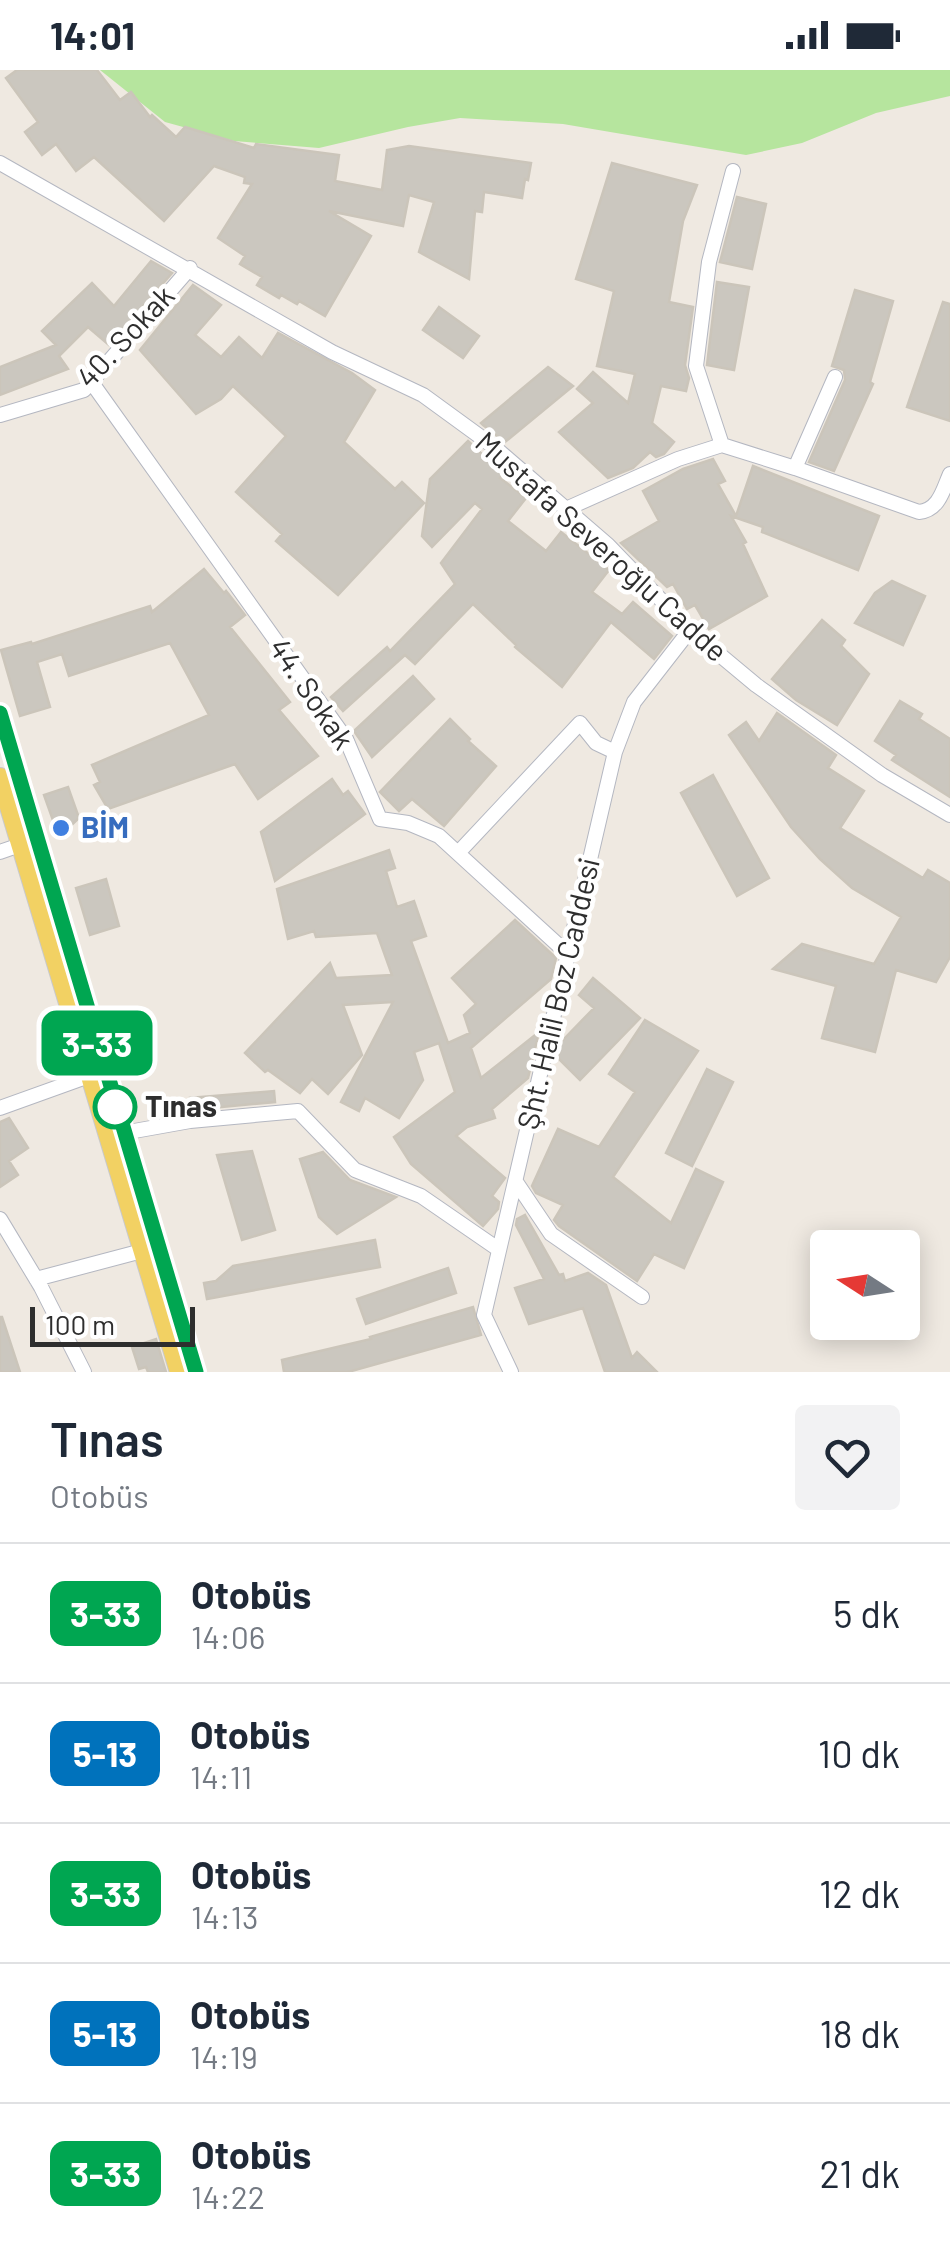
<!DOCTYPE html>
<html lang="tr">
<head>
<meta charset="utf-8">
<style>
	body { margin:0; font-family:Barlow,sans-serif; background:#f2f2f3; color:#1f2937; height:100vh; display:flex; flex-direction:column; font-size:38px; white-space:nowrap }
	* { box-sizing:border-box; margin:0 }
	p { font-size:32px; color:#747a83 }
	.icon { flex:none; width:55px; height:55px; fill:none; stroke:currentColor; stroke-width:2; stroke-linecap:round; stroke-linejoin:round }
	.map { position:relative; height:1302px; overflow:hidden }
	.drawer { display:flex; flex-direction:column; background:#fff; flex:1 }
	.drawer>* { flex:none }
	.badge { padding:0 20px; border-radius:15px; font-size:35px; line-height:65px }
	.needle { width:65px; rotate:282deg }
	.fabs { position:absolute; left:810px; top:1160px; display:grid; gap:20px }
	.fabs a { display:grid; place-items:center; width:110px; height:110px; border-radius:10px; background:#fff; box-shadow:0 5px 25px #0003; font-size:50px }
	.scale { position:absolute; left:30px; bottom:25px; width:165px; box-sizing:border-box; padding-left:10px; border:5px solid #2e2e2e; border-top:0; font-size:28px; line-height:35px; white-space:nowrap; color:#2e2e2e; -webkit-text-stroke:8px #fff; paint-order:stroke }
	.map>.badge { position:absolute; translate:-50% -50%; box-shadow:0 0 0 5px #fff }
	.round { display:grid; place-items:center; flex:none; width:105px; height:105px; border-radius:10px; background:#f2f2f3 }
	.overview { display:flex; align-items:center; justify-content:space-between; height:170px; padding:0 50px }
	h1 { font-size:48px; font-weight:600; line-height:75px }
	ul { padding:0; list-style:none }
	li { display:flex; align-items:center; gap:30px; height:140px; padding:0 50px; border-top:2px solid #e0e1e3 }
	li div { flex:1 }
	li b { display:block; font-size:38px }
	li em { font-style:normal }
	li .badge { min-width:110px; font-weight:700; text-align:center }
	.status { display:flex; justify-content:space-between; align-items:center; height:70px; padding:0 50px; background:#fff; direction:ltr }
	.status svg { height:28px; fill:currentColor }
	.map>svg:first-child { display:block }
	.green { fill:#b6e59e }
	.building { fill:#cbc7bf; stroke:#cbc5ba; stroke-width:2.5 }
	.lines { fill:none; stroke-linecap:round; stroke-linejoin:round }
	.minor-casing { stroke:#b4b7c1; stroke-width:16 }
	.major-casing { stroke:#c9c9c9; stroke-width:20 }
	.minor { stroke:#fff; stroke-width:14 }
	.major { stroke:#f2d163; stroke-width:18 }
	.line-casing { stroke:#fff; stroke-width:22 }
	.line { stroke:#00a651; stroke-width:15 }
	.shop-dot { fill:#3f7fe0; stroke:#fff; stroke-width:4 }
	.stop-dot { fill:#fff; stroke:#00a651; stroke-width:5 }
	.labels { text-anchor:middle; stroke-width:9; stroke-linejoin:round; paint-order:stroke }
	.street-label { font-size:30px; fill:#2e2e2e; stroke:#fff }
	.shop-label { font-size:30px; font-weight:bold; fill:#366cbe; stroke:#fff; text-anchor:start }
	.stop-label { font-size:30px; font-weight:bold; fill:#2e2e2e; stroke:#fff; text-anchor:start }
</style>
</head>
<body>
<div class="status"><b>14:01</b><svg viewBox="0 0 49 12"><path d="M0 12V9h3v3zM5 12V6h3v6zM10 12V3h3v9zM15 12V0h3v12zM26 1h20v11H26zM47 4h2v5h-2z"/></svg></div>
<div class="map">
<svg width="950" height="1302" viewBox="0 0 950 1302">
	<rect width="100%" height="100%" fill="#efe9e1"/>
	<path class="green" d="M100,0H950V26L876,43L802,73L746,85L563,54L460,48L408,57L319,78L234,71L165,52Z"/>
	<path class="building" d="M17,0H97L120,30L131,22L150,47L152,45L176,67L185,57L254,78L256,74L339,85L335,111L382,120L387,80L409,76L531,93L528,110L525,109L522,128L484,122L482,142L475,141L469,209L419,182L434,132L409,125L403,156L329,141L371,166L325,246L299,231L297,234L281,225L279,228L257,215L262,207L240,194L245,186L218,168L252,114L244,113L245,107L214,96L164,151L94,87L76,101L56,74L42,85L25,62L38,52L6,8Z
		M612,93L697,115L683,151L669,232L693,237L685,295L689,308L686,321L661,316L652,353L674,372L664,384L656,387L650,382L633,398L608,408L559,362L593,333L577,319L593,302L628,333L635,304L597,296L614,221L576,209Z
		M737,127L766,134L752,199L720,192Z
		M151,191L172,203L109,275L88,257L59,286L68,299L0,325V297L56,275L42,261L92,213L114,236Z
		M717,212L749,217L734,300L707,295Z
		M193,215L221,235L195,265L221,287L239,267L262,288L278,263L352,303L375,320L344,372L395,419L402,412L424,433L338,525L276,471L282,464L236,422L286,366L233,316L221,329L196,344L140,280Z
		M855,220L893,231L870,312L873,314L834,401L809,392L845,310L844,300L832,296Z
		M943,232L950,234V351L907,337Z
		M439,237L479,266L463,288L423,260Z
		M548,297L573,316L505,372L483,355L481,353Z
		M468,371L503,404L500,408L526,428L508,451L546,481L561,462L609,500L592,522L622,544L633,532L672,566L654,589L611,552L562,617L515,577L516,575L473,534L415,594L405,585L343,641L331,627L387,577L390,581L455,514L441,493L482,439L475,433L432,477L422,466L430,409Z
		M713,389L725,411L718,414L736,446L753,396L879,446L858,500L762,462L763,457L731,446L746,472L743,474L767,526L709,559L695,535L687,539L673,514L667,517L621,473L659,451L643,421L683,399Z
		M204,499L224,523L226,521L245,545L230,557L290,632L279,640L318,686L258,729L235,694L108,739L94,715L100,712L92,695L209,645L170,573L69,606L62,584L37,592L50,637L20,646L1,580L31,572L32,574L150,536L152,542Z
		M892,511L925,526L903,575L855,553L875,523Z
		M822,550L845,570L841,576L869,604L837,655L796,630L772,609Z
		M413,606L434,629L372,687L354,661Z
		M900,631L922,644L919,649L950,669V727L892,690L896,685L875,671Z
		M777,643L836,685L828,698L864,721L840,758L923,808L928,800L950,813V887L936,912L896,900L875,982L822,968L836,916L773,899L802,874L874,894L901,847L852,818L820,789L791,757L729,665L746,652L759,671Z
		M450,649L470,669L468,671L496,696L444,756L412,729L399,741L380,722Z
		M713,705L769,808L737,826L681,723Z
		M332,709L343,725L348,721L365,744L275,811L261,762Z
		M68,717L79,748L59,767L44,725Z
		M389,780L395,798L386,801L397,837L414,831L426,866L411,871L448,973L470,963L464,945L476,934L452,908L515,850L556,888L551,909L471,978L481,1008L539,962L528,1008L492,1039L495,1048L467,1057L456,1066L505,1108L492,1126L499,1132L498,1139L483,1156L411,1094L394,1067L455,1022L439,973L414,982L423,1010L399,1048L365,1028L359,1041L341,1032L393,932L343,935L362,985L328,1024L312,1009L300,1023L268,1000L265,1002L245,983L330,893L336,908L392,905L377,863L316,867L314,861L288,869L277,819Z
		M106,809L119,856L90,865L76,818Z
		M593,908L640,948L580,1010L558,988L561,972L594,938L579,925Z
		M645,950L698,981L613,1107L671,1153L696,1099L723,1112L684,1198L654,1184L637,1211L559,1156L554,1150L563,1135L536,1123L532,1116L558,1059L599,1077L635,1022L609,1004Z
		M707,999L733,1012L692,1096L666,1083Z
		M274,1021L275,1032L191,1040L190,1028Z
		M9,1048L28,1078L9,1091L18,1105L0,1117V1052Z
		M252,1081L275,1160L242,1170L217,1085Z
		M323,1082L350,1110L396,1127L337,1164L319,1147L300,1089Z
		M525,1145L559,1205L563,1204L565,1211L588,1203L606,1215L632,1288L637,1282L657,1302H605L583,1238L529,1254L515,1218L544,1209L516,1155L517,1149Z
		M375,1170L380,1197L207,1229L204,1213L216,1211L233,1196Z
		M448,1198L456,1223L366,1254L357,1229Z
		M473,1237L481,1265L348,1302H284L282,1290L371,1269L370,1267Z
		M0,1247H2L20,1302H0Z
		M156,1269L166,1302H148L146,1297L139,1299L132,1277Z"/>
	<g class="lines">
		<g class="minor-casing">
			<path id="minor" d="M0,93L332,282L423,325L493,376L608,475L690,560L756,615L882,705L950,745
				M92,313L346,669L380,749L408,753L439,766L568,884
				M0,345L84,320L190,198
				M722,375L696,296L709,192L733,101
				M795,398L919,442C939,440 943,420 950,404
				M566,439L678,389L722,375L795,398L835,307
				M0,782L20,775
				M458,783L580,653L596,673L615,682
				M0,1038L89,1006
				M123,1063L190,1051L298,1041L355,1100L421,1126L498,1179
				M516,1112L551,1164L642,1227
				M0,1149L41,1217L84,1302
				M36,1209L142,1181
				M511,1302L484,1245L615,682L634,632L690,560"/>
		</g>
		<g class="major-casing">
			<path id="major" d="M0,644L196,1302
				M0,707L179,1302"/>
		</g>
		<use href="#minor" class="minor"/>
		<use href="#major" class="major"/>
	</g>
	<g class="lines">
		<g class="line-casing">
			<path id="line" d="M0,643L196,1302"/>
		</g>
		<use href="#line" class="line"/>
	</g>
	<circle class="shop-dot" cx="61" cy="758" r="10"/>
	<circle class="stop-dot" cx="115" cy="1037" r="20"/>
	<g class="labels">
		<g class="street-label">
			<text transform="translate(126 267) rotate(-47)" y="10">40. Sokak</text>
			<text transform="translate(601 477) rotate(42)" y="10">Mustafa Severoğlu Cadde</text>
			<text transform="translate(311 624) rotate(56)" y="10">44. Sokak</text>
			<text transform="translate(559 924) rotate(-77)" y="10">Şht. Halil Boz Caddesi</text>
		</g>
		<g class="shop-label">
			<text x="81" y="768">BİM</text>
		</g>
		<g class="stop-label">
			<text x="145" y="1047">Tınas</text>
		</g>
	</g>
</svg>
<div class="fabs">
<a><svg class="needle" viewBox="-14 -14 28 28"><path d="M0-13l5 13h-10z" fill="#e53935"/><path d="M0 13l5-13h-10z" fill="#747a83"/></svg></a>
</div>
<div class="scale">100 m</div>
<b class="badge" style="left:97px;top:973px;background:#00a651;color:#fff">3-33</b>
</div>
<section class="drawer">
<div class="overview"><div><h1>Tınas</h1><p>Otobüs</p></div><a class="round"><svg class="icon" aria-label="heart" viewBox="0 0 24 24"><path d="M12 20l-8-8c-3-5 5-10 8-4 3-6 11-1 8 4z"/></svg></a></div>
<ul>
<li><span class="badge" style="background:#00a651;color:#fff">3-33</span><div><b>Otobüs</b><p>14:06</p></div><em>5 dk</em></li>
<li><span class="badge" style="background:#0072bc;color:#fff">5-13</span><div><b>Otobüs</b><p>14:11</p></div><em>10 dk</em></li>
<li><span class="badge" style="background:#00a651;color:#fff">3-33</span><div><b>Otobüs</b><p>14:13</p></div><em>12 dk</em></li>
<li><span class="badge" style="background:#0072bc;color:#fff">5-13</span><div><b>Otobüs</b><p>14:19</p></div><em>18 dk</em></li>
<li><span class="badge" style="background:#00a651;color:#fff">3-33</span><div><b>Otobüs</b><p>14:22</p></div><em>21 dk</em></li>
</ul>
</section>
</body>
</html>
